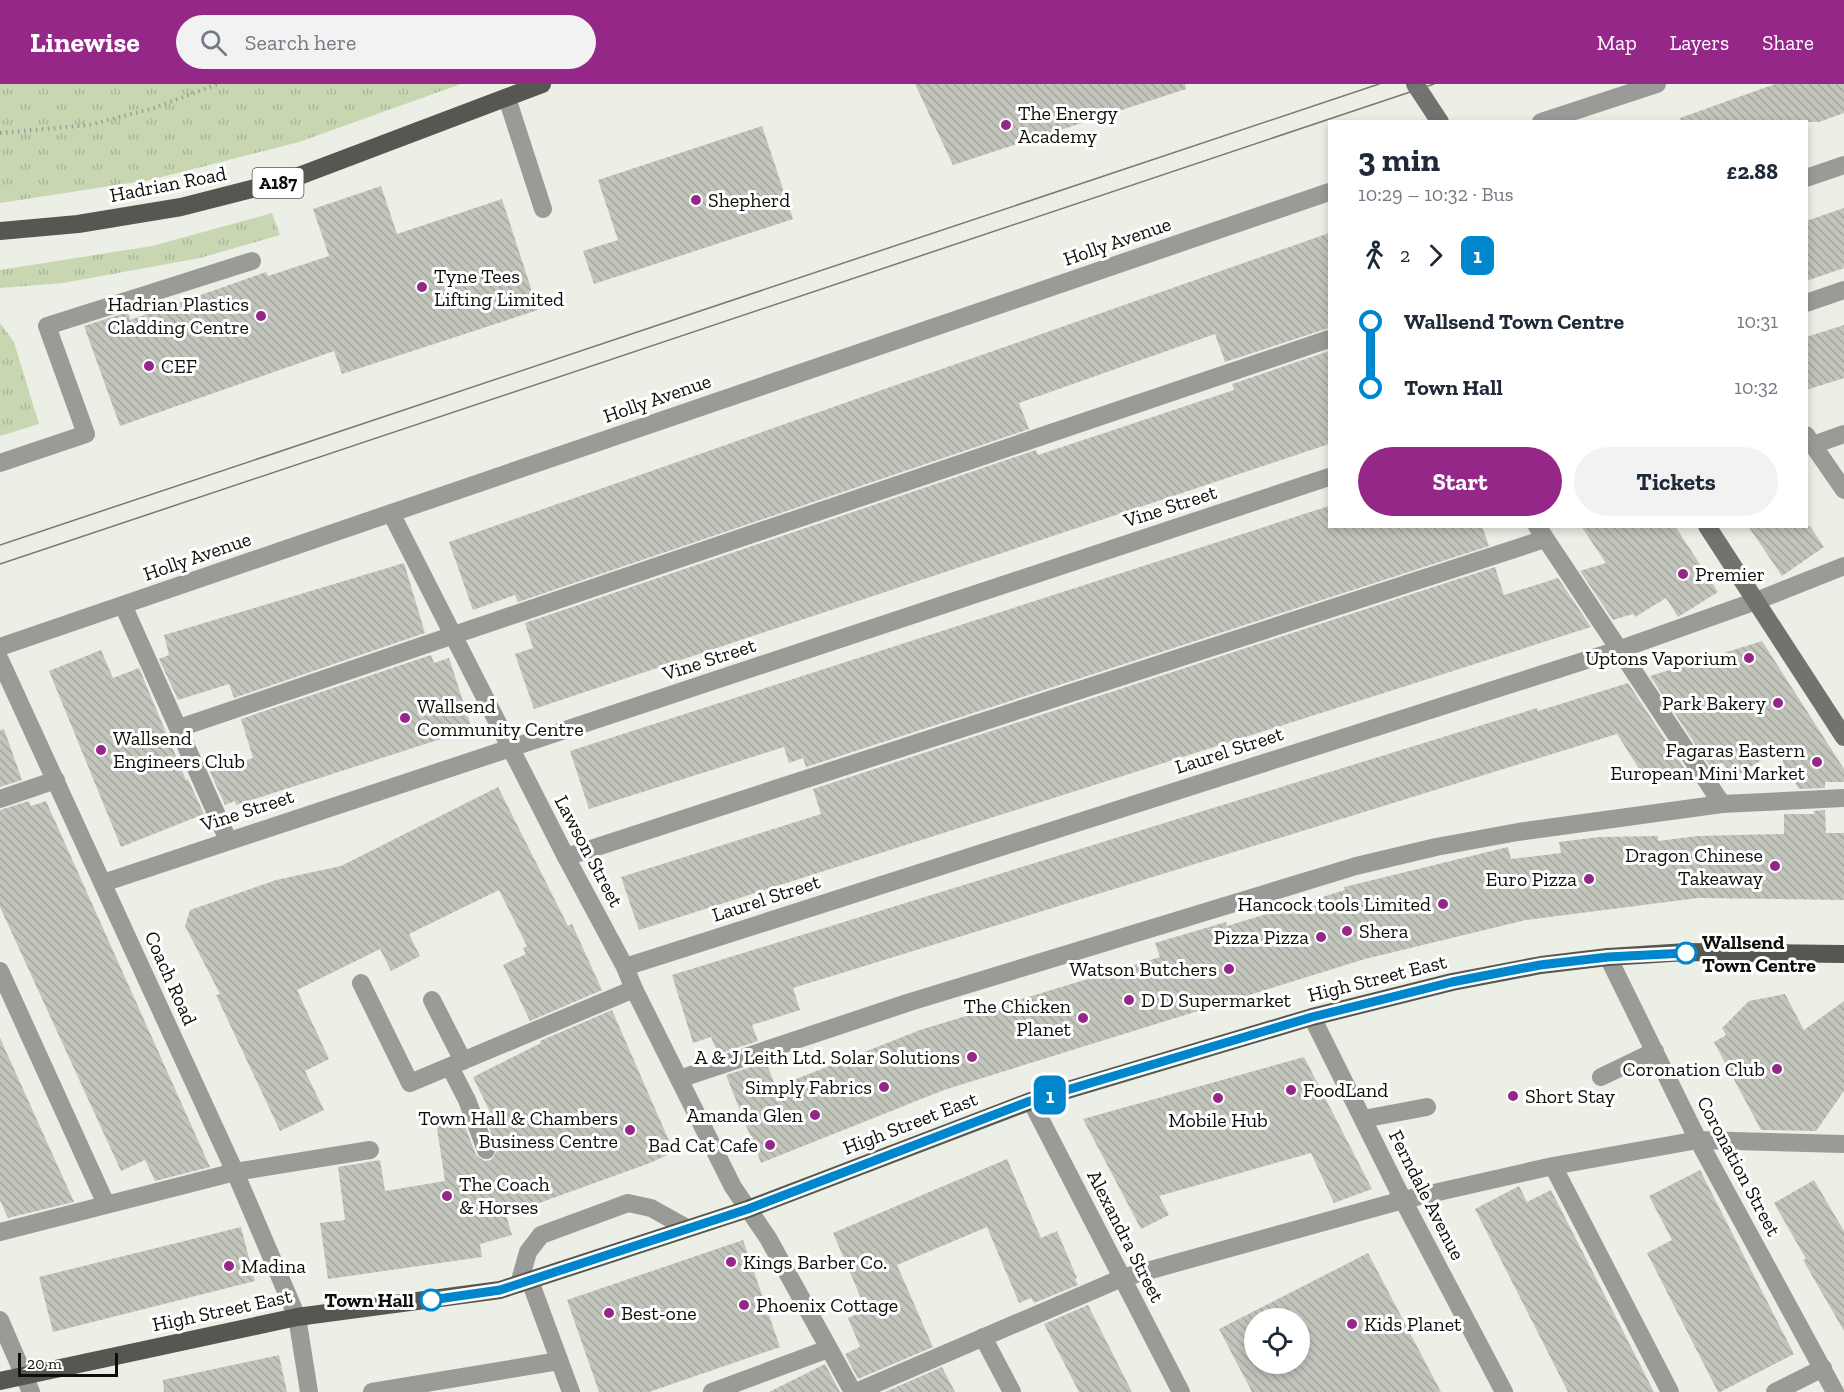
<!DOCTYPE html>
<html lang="en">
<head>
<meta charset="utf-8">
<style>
	body { margin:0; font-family:"Zilla Slab",serif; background:#f2f2f3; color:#1f2937; height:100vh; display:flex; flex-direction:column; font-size:22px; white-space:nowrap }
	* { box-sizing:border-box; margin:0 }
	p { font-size:20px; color:#747a83 }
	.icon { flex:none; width:33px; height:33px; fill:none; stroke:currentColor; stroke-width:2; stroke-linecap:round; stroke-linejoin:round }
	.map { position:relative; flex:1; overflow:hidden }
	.sheet { position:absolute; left:1328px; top:36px; width:480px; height:408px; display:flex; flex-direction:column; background:#fff; border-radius:0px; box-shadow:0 3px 9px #0003 }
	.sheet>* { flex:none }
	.badge { padding:0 12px; border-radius:9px; font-size:21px; line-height:39px }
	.buttons { position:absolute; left:1244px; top:1224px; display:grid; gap:12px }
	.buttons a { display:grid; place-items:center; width:66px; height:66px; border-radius:50%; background:#fff; box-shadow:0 3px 9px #0003; font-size:30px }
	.scale { position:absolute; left:18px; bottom:15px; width:100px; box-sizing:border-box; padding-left:6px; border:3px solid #0e0f0b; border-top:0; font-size:16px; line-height:21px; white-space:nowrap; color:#0e0f0b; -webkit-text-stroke:4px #fff; paint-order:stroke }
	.map>.badge { position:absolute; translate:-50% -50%; box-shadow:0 0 0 3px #fff }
	.legs { display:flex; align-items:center; gap:9px; height:66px; padding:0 30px; font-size:20px }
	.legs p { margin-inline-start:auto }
	.headline { display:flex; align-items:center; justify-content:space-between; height:102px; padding:0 30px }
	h1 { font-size:33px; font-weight:700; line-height:45px }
	.cta { display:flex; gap:12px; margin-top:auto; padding:12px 30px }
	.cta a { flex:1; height:69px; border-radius:36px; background:#952788; color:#fff; font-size:24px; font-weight:700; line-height:69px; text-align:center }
	.cta a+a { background:#f2f2f3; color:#1f2937 }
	ul { padding:0 30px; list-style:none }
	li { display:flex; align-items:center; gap:21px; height:66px; font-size:22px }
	li i { display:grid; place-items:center; width:9px; height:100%; margin:0 8px; background:currentColor }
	li i::after { content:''; width:15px; height:15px; margin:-8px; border:4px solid; border-radius:50%; background:#fff }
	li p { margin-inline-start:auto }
	li:first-child i { background:linear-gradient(#0000 50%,currentColor 0) }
	li:last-child i { background:linear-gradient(currentColor 50%,#0000 0) }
	header { display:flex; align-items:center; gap:36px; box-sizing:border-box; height:84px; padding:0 30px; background:#952788; color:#fff }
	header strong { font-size:28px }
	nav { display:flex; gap:33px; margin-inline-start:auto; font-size:21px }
	.search { width:420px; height:54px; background:#f2f2f3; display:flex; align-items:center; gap:15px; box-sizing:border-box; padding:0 21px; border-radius:33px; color:#747a83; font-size:22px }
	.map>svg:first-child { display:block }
	.grass { fill:url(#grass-tufts) }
	.building { fill:url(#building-back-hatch); fill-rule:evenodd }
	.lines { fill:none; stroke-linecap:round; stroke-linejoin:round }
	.path { stroke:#9c9f98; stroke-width:4; stroke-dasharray:1.5 4.5; stroke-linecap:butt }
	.lane { stroke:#9a9b97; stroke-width:18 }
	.street { stroke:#9a9b97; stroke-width:18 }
	.secondary { stroke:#71746e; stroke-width:18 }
	.primary { stroke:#555851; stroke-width:18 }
	.tram { stroke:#777972; stroke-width:1.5 }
	.line-1-casing { stroke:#fff; stroke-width:14 }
	.line-1 { stroke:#0086cd; stroke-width:9 }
	.poi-dot { fill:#952788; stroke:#fff; stroke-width:2 }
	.stop-1-dot { fill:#fff; stroke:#0086cd; stroke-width:3 }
	.labels { text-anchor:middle; stroke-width:6; stroke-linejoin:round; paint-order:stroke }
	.shield { fill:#fff; stroke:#565754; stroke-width:1.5 }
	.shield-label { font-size:18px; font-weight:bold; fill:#0e0f0b }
	.poi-label { font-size:20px; fill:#0e0f0b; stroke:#fff; text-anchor:start }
	.street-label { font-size:20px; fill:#0e0f0b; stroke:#fff }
	.stop-label { font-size:20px; font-weight:bold; fill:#0e0f0b; stroke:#fff; text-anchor:start }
</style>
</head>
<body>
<header>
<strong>Linewise</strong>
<div class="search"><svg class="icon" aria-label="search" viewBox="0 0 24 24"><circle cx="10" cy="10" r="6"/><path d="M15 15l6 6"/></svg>Search here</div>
<nav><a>Map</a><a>Layers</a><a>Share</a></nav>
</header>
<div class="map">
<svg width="1844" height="1308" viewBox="0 0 1844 1308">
	<defs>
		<pattern id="grass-tufts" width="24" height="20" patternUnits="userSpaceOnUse" patternTransform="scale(1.5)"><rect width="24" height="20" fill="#c9d6b2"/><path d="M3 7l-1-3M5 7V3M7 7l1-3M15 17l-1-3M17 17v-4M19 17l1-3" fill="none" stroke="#abb698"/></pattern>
		<pattern id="building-back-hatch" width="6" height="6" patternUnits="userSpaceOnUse" patternTransform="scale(1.5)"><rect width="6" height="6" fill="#c2c5bc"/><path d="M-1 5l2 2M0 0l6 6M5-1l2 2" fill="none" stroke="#a6a8a0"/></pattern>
	</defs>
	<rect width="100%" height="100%" fill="#ecefe6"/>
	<path class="grass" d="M0,0H461L299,58L150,96L0,119Z
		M272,129L280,151L200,174L63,199L0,204V186L152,162Z
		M0,239L14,258L39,340L0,352Z"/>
	<path class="building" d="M915,0H1185L1186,5L953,81Z
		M1775,0H1844V29L1819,38H1681L1680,34Z
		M762,42L793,135L594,200L583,167L618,156L598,96Z
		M381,102L397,150L502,115L538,226L342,290L334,267L120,342L84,242L128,228L130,236L266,188L268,192L329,172L313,125Z
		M1844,124V184L1806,197V137Z
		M1329,149V244L1225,278L1215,250L1019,319L1029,345L518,518L515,511L473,526L449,458Z
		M1844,241V294L1806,306V253Z
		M1329,267V360L534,625L515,570L533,564L525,539L1036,366L1038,371L1234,306L1232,300Z
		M1329,422V442H1482L1489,462L806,683L803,674L789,679L784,663L589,725L570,667Z
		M1581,442H1675L1718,508L1678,533L1666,514L1635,533L1633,530L1613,536L1580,487L1606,479Z
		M1748,442H1810L1824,463L1782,492Z
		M404,479L425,549L234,614L229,600L178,616L159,575L169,571L164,551Z
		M1495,483L1504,511L1558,494L1591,543L639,846L621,793L821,730L813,705Z
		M1762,557L1844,685V698H1825V704L1799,705L1783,680L1782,663L1733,694L1723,679L1709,681L1650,592Z
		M101,566L113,594L139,584L186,696L188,695L204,730L121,763L49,587Z
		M431,571L434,579L449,574L472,645L236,721L235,717L225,721L210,688L253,674L241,635Z
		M1628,599L1685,685L1643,691L1617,650L793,904L800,926L752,941L758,957L718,970L711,953L693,959L672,891L1537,624L1538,627Z
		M4,645L22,696L0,703V646Z
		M498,703L568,842L572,840L602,906L530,937L503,881L526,870L523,864L527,862L499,806L409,850L420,872L391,887L380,865L297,906L329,975L305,987L324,1026L280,1047L216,911L220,910L185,842L190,826L276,796L341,782Z
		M29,717L31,722L46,717L210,1083L155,1097L145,1076L121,1087L0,823V726Z
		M1825,726L1826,749H1844V816L1698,814L1526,836L1365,875L944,1006L761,1079L726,991L766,978L776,1003L920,946L1160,873L1155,859L1226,838L1227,842L1345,806L1344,803L1508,763L1511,775L1561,769L1559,758L1599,753L1658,752V757L1697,752L1784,750V730H1815L1813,727Z
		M1785,910L1804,946L1844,917V1007L1816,1047L1761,1046L1714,958L1726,951L1722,944L1749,917Z
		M612,926L674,1068L650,1079L506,1131L512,1151L480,1160L482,1173L328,1195L320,1139L345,1136L338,1083L380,1076L385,1107L445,1097L436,1038L462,1034L476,1071L484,1077L491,1076L497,1067L485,1031L491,1030L473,993L541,959L540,957Z
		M0,954L74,1118L8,1134L0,1116Z
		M1304,973L1372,1105L1334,1119L1311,1069L1159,1112L1169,1131L1141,1145L1083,1035Z
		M1007,1075L1041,1154L1057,1147L1077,1194L1075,1195L1078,1201L1034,1219L1031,1214L1019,1219L987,1143L897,1181L933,1263L858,1295L845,1270L860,1263L848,1234L866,1226L833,1149Z
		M1700,1086L1794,1270L1720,1308H1718L1647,1169L1672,1156L1649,1112Z
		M1814,1096L1844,1147V1247L1803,1176L1806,1175L1774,1119Z
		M1519,1102L1527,1118L1551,1106L1654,1308H1568L1475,1125Z
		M241,1143L255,1197L53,1248L39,1193Z
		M743,1156L780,1263L649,1308H599L567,1216Z
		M1368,1169L1441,1308H1252L1219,1245ZM1254,1234H1299V1280H1254Z
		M1088,1221L1132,1308H1079L1044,1240Z
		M279,1271L287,1308H164L163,1296Z
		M825,1280L840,1308H769Z
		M942,1283L955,1308H885Z"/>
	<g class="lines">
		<path class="path" d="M0,49L89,41L154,24L218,0"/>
		<path class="lane" d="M507,14L543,125
			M1806,94L1844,81
			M1806,351L1844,406
			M1813,361L1844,350
			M0,379L86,350L47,242L252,177
			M1537,442L1722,720
			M123,521L228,756
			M179,644L1329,255
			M0,715L56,696
			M566,773L1545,455
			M0,887L106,1120
			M361,899L410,999L634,905
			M432,916L463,977
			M450,983L467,1016L486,1066
			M679,995L910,918L1356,782L1436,763L1518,748L1722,720L1844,714
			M1553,1082L1670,1308
			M0,1148L235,1088L370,1066
			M519,1200L528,1168L541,1151L628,1119L651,1124L687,1144
			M983,1253L1012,1308
			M372,1308L559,1277
			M712,1308L828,1265
			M856,1308L1122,1194L1403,1116L1553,1082L1698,1056L1844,1060"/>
		<path class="street" d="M1541,38L1657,0
			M1806,219L1844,206
			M391,429L566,773L625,883L634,905L733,1103L768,1154L853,1308
			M0,563L1329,108
			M0,576L235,1088L297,1233L309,1308
			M103,799L1329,393
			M1608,873L1698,1056L1835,1308
			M625,883L1618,566L1756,517L1844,482
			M1312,933L1403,1116L1504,1308
			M1601,993L1655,967
			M1031,1017L1181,1308
			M1363,1035L1427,1023
			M530,1197L571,1308
			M0,1236L31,1308
			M1775,1308L1823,1284"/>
		<path class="secondary" d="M1415,0L1440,38
			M1707,442L1844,653"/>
		<path class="primary" d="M0,147L78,140L181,123L291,95L542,0
			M0,1297L297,1233L500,1206L748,1125L1031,1017L1312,933L1452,898L1541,881L1608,873L1687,868L1844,870"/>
		<path class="tram" d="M0,461L1379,0
			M0,480L1434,0"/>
	</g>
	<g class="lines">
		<g class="line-1-casing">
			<path id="line-1" d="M431,1216L500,1206L748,1125L1030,1017L1312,933L1452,898L1540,881L1608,873L1686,869"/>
		</g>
		<use href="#line-1" class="line-1"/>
	</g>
	<g class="poi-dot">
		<circle cx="1006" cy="41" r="6"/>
		<circle cx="696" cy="116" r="6"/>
		<circle cx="422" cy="203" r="6"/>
		<circle cx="261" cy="232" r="6"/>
		<circle cx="149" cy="282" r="6"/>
		<circle cx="1683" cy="490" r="6"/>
		<circle cx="1749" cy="574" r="6"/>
		<circle cx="1778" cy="619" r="6"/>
		<circle cx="405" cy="634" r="6"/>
		<circle cx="101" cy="666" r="6"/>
		<circle cx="1817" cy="678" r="6"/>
		<circle cx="1775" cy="782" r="6"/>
		<circle cx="1589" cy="795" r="6"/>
		<circle cx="1443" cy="820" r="6"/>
		<circle cx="1347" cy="847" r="6"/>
		<circle cx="1321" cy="853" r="6"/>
		<circle cx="1229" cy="885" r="6"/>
		<circle cx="1129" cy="916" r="6"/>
		<circle cx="1083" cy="934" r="6"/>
		<circle cx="972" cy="973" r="6"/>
		<circle cx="1777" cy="985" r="6"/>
		<circle cx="884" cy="1003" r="6"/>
		<circle cx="1291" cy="1006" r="6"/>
		<circle cx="1513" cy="1012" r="6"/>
		<circle cx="1218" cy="1014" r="6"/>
		<circle cx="815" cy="1031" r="6"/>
		<circle cx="630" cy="1046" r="6"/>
		<circle cx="770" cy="1061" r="6"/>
		<circle cx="447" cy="1112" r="6"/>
		<circle cx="731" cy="1178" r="6"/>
		<circle cx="229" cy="1182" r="6"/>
		<circle cx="744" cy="1221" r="6"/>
		<circle cx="609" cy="1229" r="6"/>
		<circle cx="1352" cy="1240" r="6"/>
	</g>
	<g class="stop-1-dot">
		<circle cx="1686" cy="869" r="10"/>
		<circle cx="431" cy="1216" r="10"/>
	</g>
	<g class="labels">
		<rect class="shield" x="252.5" y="84" width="51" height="30" rx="4.5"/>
		<g class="shield-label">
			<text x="278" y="105">A187</text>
		</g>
		<g class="poi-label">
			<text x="1018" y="36">The Energy<tspan x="1018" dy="23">Academy</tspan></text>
			<text x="708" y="123">Shepherd</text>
			<text x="434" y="199">Tyne Tees<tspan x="434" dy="23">Lifting Limited</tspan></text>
			<text x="249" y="227" text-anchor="end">Hadrian Plastics<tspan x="249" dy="23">Cladding Centre</tspan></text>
			<text x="161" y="289">CEF</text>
			<text x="1695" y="497">Premier</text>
			<text x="1737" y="581" text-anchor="end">Uptons Vaporium</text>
			<text x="1766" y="626" text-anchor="end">Park Bakery</text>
			<text x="417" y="629">Wallsend<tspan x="417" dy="23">Community Centre</tspan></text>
			<text x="113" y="661">Wallsend<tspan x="113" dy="23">Engineers Club</tspan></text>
			<text x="1805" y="673" text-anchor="end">Fagaras Eastern<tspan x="1805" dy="23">European Mini Market</tspan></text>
			<text x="1763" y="778" text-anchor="end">Dragon Chinese<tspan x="1763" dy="23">Takeaway</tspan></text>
			<text x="1577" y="802" text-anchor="end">Euro Pizza</text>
			<text x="1431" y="827" text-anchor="end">Hancock tools Limited</text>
			<text x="1359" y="854">Shera</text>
			<text x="1309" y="860" text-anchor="end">Pizza Pizza</text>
			<text x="1217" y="892" text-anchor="end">Watson Butchers</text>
			<text x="1141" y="923">D D Supermarket</text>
			<text x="1071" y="929" text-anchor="end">The Chicken<tspan x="1071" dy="23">Planet</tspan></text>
			<text x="960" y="980" text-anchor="end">A &amp; J Leith Ltd. Solar Solutions</text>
			<text x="1765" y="992" text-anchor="end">Coronation Club</text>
			<text x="872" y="1010" text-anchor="end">Simply Fabrics</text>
			<text x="1303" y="1013">FoodLand</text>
			<text x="1525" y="1019">Short Stay</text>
			<text x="803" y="1038" text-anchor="end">Amanda Glen</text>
			<text x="618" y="1041" text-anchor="end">Town Hall &amp; Chambers<tspan x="618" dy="23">Business Centre</tspan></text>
			<text x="1218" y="1043" text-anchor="middle">Mobile Hub</text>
			<text x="758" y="1068" text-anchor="end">Bad Cat Cafe</text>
			<text x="459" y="1107">The Coach<tspan x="459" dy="23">&amp; Horses</tspan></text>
			<text x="743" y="1185">Kings Barber Co.</text>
			<text x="241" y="1189">Madina</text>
			<text x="756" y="1228">Phoenix Cottage</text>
			<text x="621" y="1236">Best-one</text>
			<text x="1364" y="1247">Kids Planet</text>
		</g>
		<g class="street-label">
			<text transform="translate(168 100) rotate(-11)" y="7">Hadrian Road</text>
			<text transform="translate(1117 157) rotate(-19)" y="7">Holly Avenue</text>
			<text transform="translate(657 314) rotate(-19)" y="7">Holly Avenue</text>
			<text transform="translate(1170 422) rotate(-18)" y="7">Vine Street</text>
			<text transform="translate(197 472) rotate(-19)" y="7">Holly Avenue</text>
			<text transform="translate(709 575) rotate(-18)" y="7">Vine Street</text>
			<text transform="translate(1229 666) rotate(-18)" y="7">Laurel Street</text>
			<text transform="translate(247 726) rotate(-18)" y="7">Vine Street</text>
			<text transform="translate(589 767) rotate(62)" y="7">Lawson Street</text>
			<text transform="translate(766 814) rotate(-18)" y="7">Laurel Street</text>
			<text transform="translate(171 894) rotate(66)" y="7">Coach Road</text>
			<text transform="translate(1377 894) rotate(-14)" y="7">High Street East</text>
			<text transform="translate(910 1039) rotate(-21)" y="7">High Street East</text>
			<text transform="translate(1739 1082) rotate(62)" y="7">Coronation Street</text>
			<text transform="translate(1427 1111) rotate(63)" y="7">Ferndale Avenue</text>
			<text transform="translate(1126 1152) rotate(63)" y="7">Alexandra Street</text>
			<text transform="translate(222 1226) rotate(-12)" y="7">High Street East</text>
		</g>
		<g class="stop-label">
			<text x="1702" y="865">Wallsend<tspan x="1702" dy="23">Town Centre</tspan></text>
			<text x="414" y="1223" text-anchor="end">Town Hall</text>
		</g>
	</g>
</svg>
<div class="buttons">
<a><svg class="icon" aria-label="locate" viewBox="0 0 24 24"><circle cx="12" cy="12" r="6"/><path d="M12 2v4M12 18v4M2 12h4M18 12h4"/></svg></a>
</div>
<div class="scale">20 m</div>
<b class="badge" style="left:1050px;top:1011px;background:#0086cd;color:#fff">1</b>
<section class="sheet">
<div class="headline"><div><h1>3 min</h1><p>10:29 – 10:32 · Bus</p></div><b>£2.88</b></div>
<div class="legs"><svg class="icon" aria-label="walk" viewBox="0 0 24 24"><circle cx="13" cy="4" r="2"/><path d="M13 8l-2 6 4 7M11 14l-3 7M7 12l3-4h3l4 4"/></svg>2<svg class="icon" aria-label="forward" viewBox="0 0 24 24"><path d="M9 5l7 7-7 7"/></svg><b class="badge" style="background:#0086cd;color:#fff">1</b></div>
<ul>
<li><i style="color:#0086cd"></i><b>Wallsend Town Centre</b><p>10:31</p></li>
<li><i style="color:#0086cd"></i><b>Town Hall</b><p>10:32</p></li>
</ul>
<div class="cta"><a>Start</a><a>Tickets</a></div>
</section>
</div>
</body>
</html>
